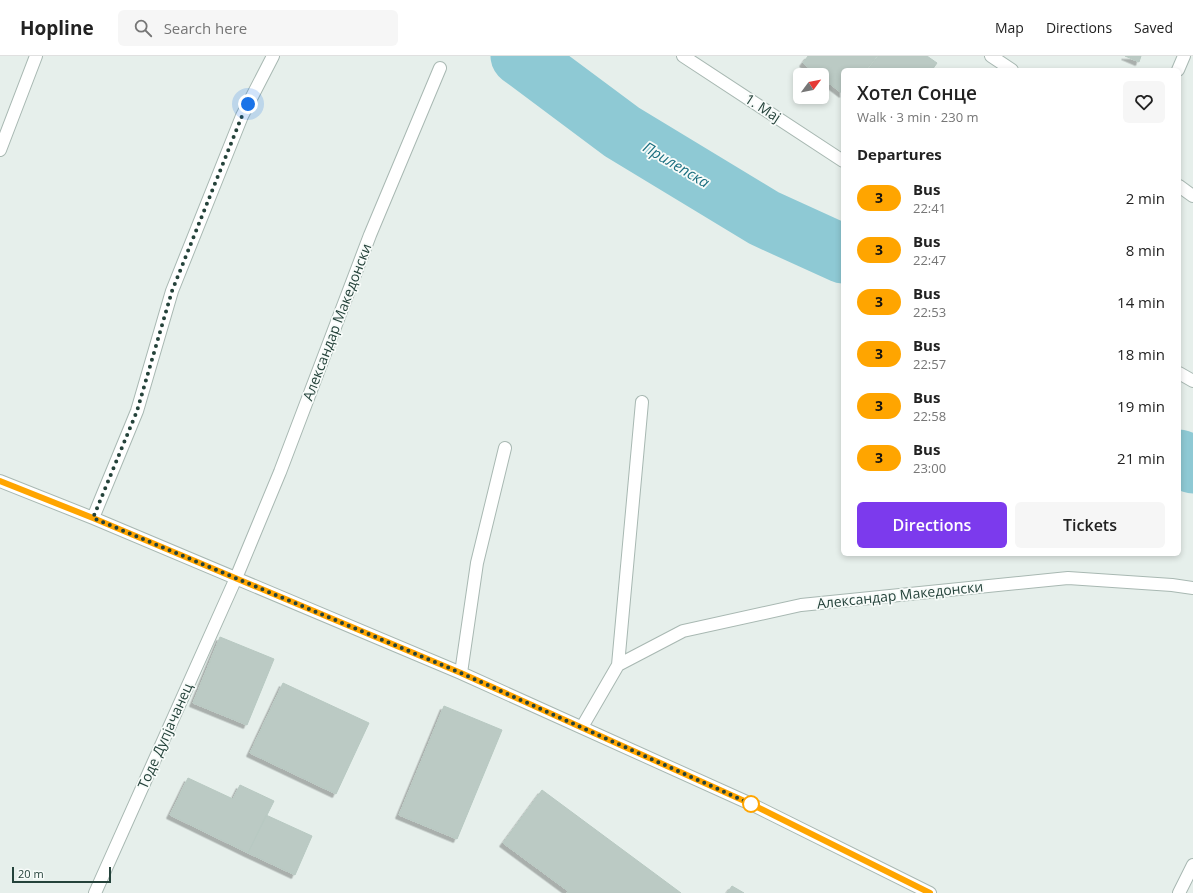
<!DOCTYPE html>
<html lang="en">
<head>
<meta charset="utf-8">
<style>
	body { margin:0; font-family:"Open Sans",sans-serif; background:#f6f6f6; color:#222; height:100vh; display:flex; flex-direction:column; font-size:15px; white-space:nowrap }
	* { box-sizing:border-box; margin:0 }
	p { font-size:13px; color:#767676 }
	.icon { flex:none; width:22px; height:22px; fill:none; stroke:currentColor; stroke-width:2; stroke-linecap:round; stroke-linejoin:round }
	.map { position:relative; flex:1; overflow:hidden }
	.side { position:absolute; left:841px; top:12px; width:340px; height:488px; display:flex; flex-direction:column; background:#fff; border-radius:6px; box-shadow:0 2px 6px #0003 }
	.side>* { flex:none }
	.badge { padding:0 8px; border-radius:13px; font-size:14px; line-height:26px }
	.needle { width:26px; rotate:58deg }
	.controls { position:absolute; left:793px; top:12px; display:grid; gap:8px }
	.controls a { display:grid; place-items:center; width:36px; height:36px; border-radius:6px; background:#fff; box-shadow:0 2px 6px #0003; font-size:20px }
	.scale { position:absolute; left:12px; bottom:10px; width:99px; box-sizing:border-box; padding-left:4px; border:2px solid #24423a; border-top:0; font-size:11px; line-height:14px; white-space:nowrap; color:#24423a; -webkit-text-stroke:3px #f7fbf9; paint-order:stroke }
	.you { position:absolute; width:20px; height:20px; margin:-10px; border:3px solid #fff; border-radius:50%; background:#1a73e8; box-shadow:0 0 0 6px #1a73e833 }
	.map>.badge { position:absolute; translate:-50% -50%; box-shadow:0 0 0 2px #fff }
	h2 { padding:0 16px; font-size:15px; line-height:36px }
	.round { display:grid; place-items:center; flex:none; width:42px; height:42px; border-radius:6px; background:#f6f6f6 }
	.headline { display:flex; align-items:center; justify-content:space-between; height:68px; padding:0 16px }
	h1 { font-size:19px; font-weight:600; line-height:30px }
	.button { display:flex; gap:8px; margin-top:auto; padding:8px 16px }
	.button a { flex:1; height:46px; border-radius:6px; background:#7c3aed; color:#fff; font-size:16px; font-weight:600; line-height:46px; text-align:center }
	.button a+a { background:#f6f6f6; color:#222 }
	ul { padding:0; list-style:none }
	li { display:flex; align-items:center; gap:12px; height:52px; padding:0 16px }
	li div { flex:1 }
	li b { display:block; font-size:15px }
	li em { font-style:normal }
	li .badge { min-width:44px; font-weight:700; text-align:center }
	header { display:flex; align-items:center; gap:24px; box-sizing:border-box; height:56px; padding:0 20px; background:#fff; border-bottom:1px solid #e0e0e0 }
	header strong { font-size:19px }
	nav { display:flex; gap:22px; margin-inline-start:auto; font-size:14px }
	.search { width:280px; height:36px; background:#f6f6f6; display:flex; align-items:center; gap:10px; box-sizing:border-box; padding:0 14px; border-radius:6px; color:#767676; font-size:15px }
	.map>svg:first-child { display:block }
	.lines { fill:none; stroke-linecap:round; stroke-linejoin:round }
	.river { stroke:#8ec9d4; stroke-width:59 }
	.building { fill:#bbcac4; stroke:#b8c9c2; filter:url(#shadow) }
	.minor-casing { stroke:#a8b8b2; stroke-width:14 }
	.minor { stroke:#fff; stroke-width:12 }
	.line-casing { stroke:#fff; stroke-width:9 }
	.line { stroke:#ffa500; stroke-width:6 }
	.walk { stroke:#24423a; stroke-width:4; stroke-dasharray:0 7.2 }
	.stop-dot { fill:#fff; stroke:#ffa500; stroke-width:2 }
	.labels { text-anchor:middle; stroke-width:3.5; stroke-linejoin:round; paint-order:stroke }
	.street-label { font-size:14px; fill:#24423a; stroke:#f7fbf9 }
	.water-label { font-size:15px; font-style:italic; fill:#1c6f80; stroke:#f7fbf9 }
</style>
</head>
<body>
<header>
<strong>Hopline</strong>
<div class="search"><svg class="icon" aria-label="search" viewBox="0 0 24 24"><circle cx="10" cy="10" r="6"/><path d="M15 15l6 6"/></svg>Search here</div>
<nav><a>Map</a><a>Directions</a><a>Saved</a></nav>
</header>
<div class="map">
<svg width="1193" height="837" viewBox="0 0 1193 837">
	<defs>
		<filter id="shadow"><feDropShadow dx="-3.5" dy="3.5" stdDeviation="0" flood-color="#0004"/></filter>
	</defs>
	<rect width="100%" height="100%" fill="#e6efeb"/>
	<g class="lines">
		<path class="river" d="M520,0L622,76L764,162L843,198
			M1179,403L1193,408"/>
	</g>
	<path class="building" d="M808,0H877L866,14H843V38L822,22V19H818L803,7Z
		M878,0H927L937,7L932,14H868Z
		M1125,0H1141L1139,6Z
		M220,581L274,603L247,669L193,647Z
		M283,627L369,667L336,738L250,697Z
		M444,650L502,674L457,783L399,759Z
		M188,722L233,743L240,729L274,745L248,797L170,759Z
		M542,734L681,837H567L568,835L503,787Z
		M266,759L312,780L295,819L248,797Z
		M732,830L744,837H727Z"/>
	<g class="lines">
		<g class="minor-casing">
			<path id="minor" d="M683,0L843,105
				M991,0L1012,14
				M1178,14L1184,0
				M0,94L36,0
				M1179,130L1193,140
				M1179,317L1193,325
				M0,425L93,462L461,617L751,748L930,837
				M93,462L137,355L172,235L242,60L273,0
				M618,609L642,346
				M461,617L477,507L505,392
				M582,671L618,609L683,575L801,549L1068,522L1172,529L1193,532
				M95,837L236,522L280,416L370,179L440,12
				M1179,837L1193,809"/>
		</g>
		<use href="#minor" class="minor"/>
	</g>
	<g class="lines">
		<g class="line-casing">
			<path id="line" d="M0,425L93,462L461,617L751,748L930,837"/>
		</g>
		<use href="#line" class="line"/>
		<path class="walk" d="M248,48L242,60L172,235L137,355L93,462L461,617L751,748"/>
	</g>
	<circle class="stop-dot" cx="751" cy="748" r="8"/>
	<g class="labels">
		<g class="street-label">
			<text transform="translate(763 52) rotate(33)" y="5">1. Мај</text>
			<text transform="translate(337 266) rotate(-69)" y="5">Александар Македонски</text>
			<text transform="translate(900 539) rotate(-6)" y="5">Александар Македонски</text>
			<text transform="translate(165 680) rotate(-66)" y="5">Тоде Дупјачанец</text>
		</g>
		<g class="water-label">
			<text transform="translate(676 109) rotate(31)" y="5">Прилепска</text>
		</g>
	</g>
</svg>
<div class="controls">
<a><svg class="needle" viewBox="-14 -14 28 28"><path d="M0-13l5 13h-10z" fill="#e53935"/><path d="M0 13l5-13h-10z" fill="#767676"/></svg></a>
</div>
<div class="scale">20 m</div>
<div class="you" style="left:248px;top:48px"></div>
<section class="side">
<div class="headline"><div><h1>Хотел Сонце</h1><p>Walk · 3 min · 230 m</p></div><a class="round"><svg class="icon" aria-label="heart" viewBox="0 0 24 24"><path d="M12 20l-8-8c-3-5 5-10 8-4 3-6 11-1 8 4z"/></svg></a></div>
<h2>Departures</h2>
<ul>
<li><span class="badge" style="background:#ffa500;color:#111">3</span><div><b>Bus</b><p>22:41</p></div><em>2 min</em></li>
<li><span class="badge" style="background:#ffa500;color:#111">3</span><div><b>Bus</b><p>22:47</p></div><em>8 min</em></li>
<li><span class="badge" style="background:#ffa500;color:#111">3</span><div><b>Bus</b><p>22:53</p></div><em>14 min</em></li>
<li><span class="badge" style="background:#ffa500;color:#111">3</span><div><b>Bus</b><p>22:57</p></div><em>18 min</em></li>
<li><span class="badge" style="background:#ffa500;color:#111">3</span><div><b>Bus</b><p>22:58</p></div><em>19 min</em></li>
<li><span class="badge" style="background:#ffa500;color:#111">3</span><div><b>Bus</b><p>23:00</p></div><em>21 min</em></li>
</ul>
<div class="button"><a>Directions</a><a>Tickets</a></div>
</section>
</div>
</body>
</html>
